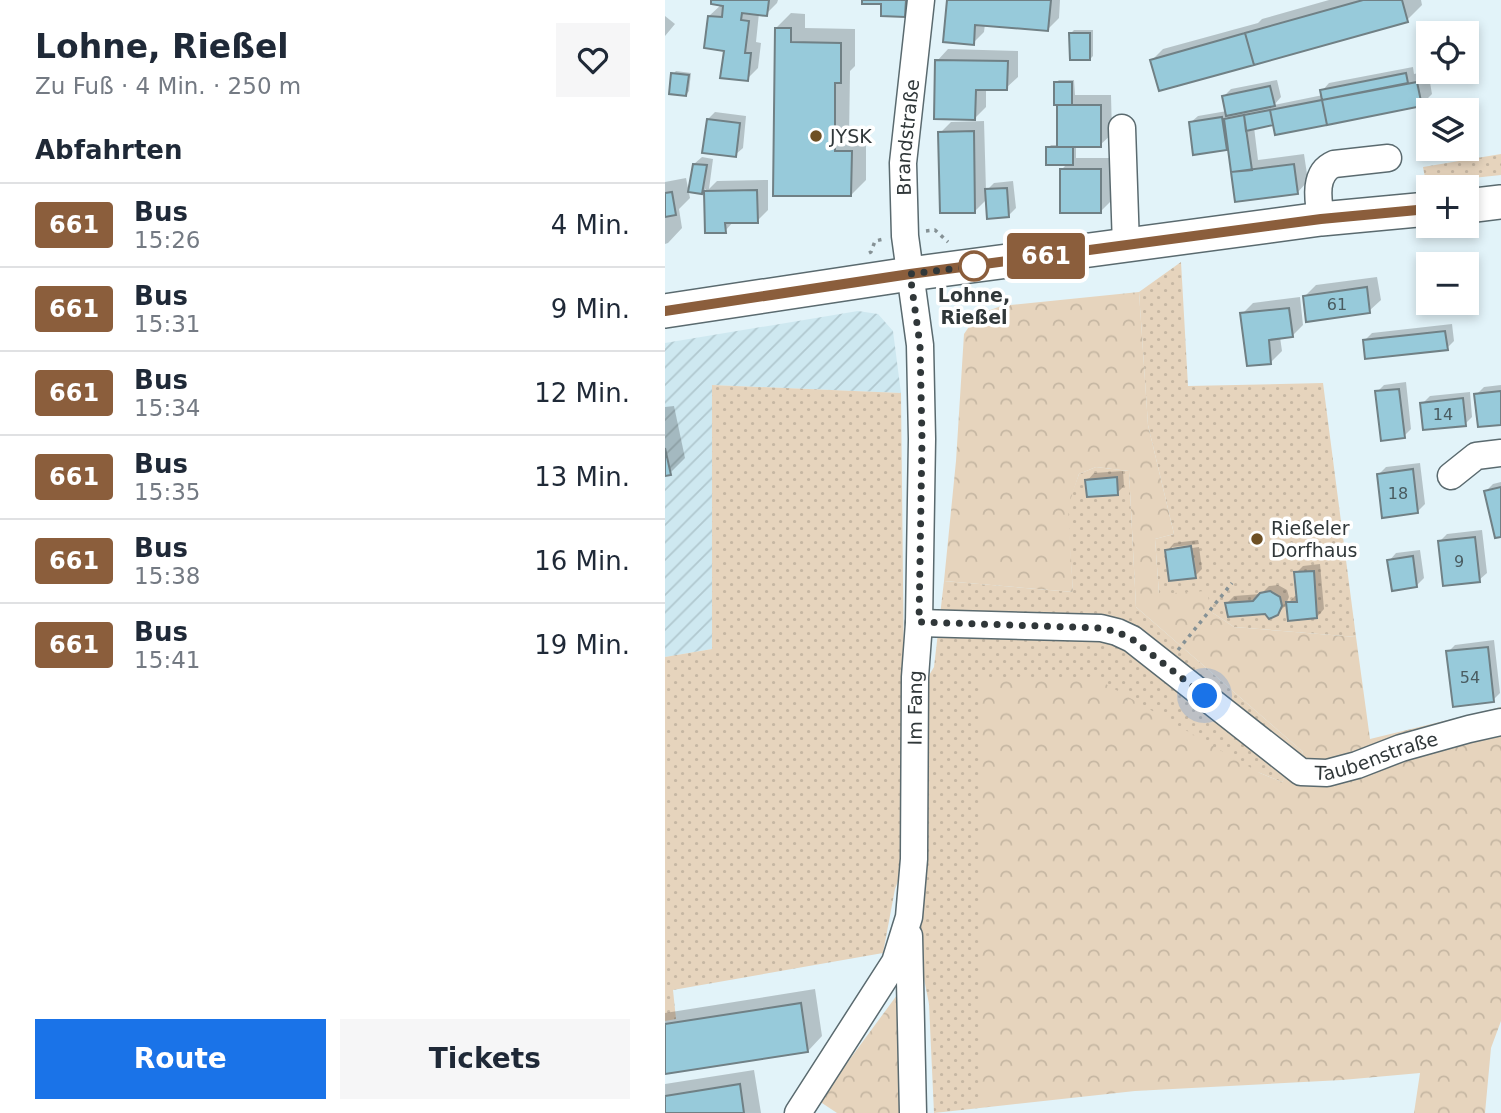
<!DOCTYPE html>
<html lang="de">
<head>
<meta charset="utf-8">
<style>
	body { margin:0; font-family:"DejaVu Sans",sans-serif; background:#f6f6f7; color:#1f2937; height:100vh; display:flex; flex-direction:column; font-size:26px; white-space:nowrap }
	* { box-sizing:border-box; margin:0 }
	p { font-size:23px; color:#747a83 }
	.icon { flex:none; width:38px; height:38px; fill:none; stroke:currentColor; stroke-width:2; stroke-linecap:round; stroke-linejoin:round }
	.map { position:relative; flex:1; overflow:hidden }
	.drawer { display:flex; flex-direction:column; background:#fff; width:665px }
	.drawer>* { flex:none }
	.badge { padding:0 14px; border-radius:5px; font-size:24px; line-height:46px }
	.fabs { position:absolute; left:751px; top:21px; display:grid; gap:14px }
	.fabs a { display:grid; place-items:center; width:63px; height:63px; border-radius:0px; background:#fff; box-shadow:0 4px 10px #0003; font-size:35px }
	.you { position:absolute; width:35px; height:35px; margin:-18px; border:5px solid #fff; border-radius:50%; background:#1a73e8; box-shadow:0 0 0 10px #1a73e833 }
	.map>.badge { position:absolute; translate:-50% -50%; box-shadow:0 0 0 4px #fff }
	h2 { padding:0 35px; font-size:26px; line-height:63px }
	.round { display:grid; place-items:center; flex:none; width:74px; height:74px; border-radius:0px; background:#f6f6f7 }
	.summary { display:flex; align-items:center; justify-content:space-between; height:119px; padding:0 35px }
	h1 { font-size:33px; font-weight:700; line-height:52px }
	.action { display:flex; gap:14px; margin-top:auto; padding:14px 35px }
	.action a { flex:1; height:80px; border-radius:0px; background:#1a73e8; color:#fff; font-size:28px; font-weight:700; line-height:80px; text-align:center }
	.action a+a { background:#f6f6f7; color:#1f2937 }
	ul { padding:0; list-style:none }
	li { display:flex; align-items:center; gap:21px; height:84px; padding:0 35px; border-top:2px solid #e0e1e3 }
	li div { flex:1 }
	li b { display:block; font-size:26px }
	li em { font-style:normal }
	li .badge { min-width:77px; font-weight:700; text-align:center }
	main { display:flex; flex:1; min-height:0 }
	.map>svg:first-child { display:block }
	.industrial { fill:url(#industrial-furrows) }
	.grass { fill:url(#grass-dots) }
	.forest { fill:url(#forest-crowns) }
	.shadow { fill:#0003 }
	.building { fill:#97cada; stroke:#708085; stroke-width:2 }
	.lines { fill:none; stroke-linecap:round; stroke-linejoin:round }
	.minor-casing { stroke:#5a6a6f; stroke-width:29 }
	.major-casing { stroke:#5a6a6f; stroke-width:36 }
	.path { stroke:#859195; stroke-width:3.5; stroke-dasharray:3.5 5; stroke-linecap:butt }
	.minor { stroke:#fff; stroke-width:26 }
	.major { stroke:#fff; stroke-width:33 }
	.line-casing { stroke:#fff; stroke-width:16 }
	.line { stroke:#8b5e3c; stroke-width:10 }
	.walk { stroke:#303739; stroke-width:7; stroke-dasharray:0 12.6 }
	.poi-dot { fill:#6e5024; stroke:#fff; stroke-width:2.5 }
	.stop-dot { fill:#fff; stroke:#8b5e3c; stroke-width:3.5 }
	.labels { text-anchor:middle; stroke-width:7; stroke-linejoin:round; paint-order:stroke }
	.number-label { font-size:16px; fill:#4a5c61 }
	.poi-label { font-size:19px; fill:#303739; stroke:#fff; text-anchor:start }
	.street-label { font-size:19px; fill:#303739; stroke:#fff }
	.stop-label { font-size:19px; font-weight:bold; fill:#303739; stroke:#fff }
</style>
</head>
<body>
<main>
<section class="drawer">
<div class="summary"><div><h1>Lohne, Rießel</h1><p>Zu Fuß · 4 Min. · 250 m</p></div><a class="round"><svg class="icon" aria-label="heart" viewBox="0 0 24 24"><path d="M12 20l-8-8c-3-5 5-10 8-4 3-6 11-1 8 4z"/></svg></a></div>
<h2>Abfahrten</h2>
<ul>
<li><span class="badge" style="background:#8b5e3c;color:#fff">661</span><div><b>Bus</b><p>15:26</p></div><em>4 Min.</em></li>
<li><span class="badge" style="background:#8b5e3c;color:#fff">661</span><div><b>Bus</b><p>15:31</p></div><em>9 Min.</em></li>
<li><span class="badge" style="background:#8b5e3c;color:#fff">661</span><div><b>Bus</b><p>15:34</p></div><em>12 Min.</em></li>
<li><span class="badge" style="background:#8b5e3c;color:#fff">661</span><div><b>Bus</b><p>15:35</p></div><em>13 Min.</em></li>
<li><span class="badge" style="background:#8b5e3c;color:#fff">661</span><div><b>Bus</b><p>15:38</p></div><em>16 Min.</em></li>
<li><span class="badge" style="background:#8b5e3c;color:#fff">661</span><div><b>Bus</b><p>15:41</p></div><em>19 Min.</em></li>
</ul>
<div class="action"><a>Route</a><a>Tickets</a></div>
</section>
<div class="map">
<svg width="836" height="1113" viewBox="0 0 836 1113">
	<defs>
		<pattern id="industrial-furrows" width="10" height="10" patternUnits="userSpaceOnUse" patternTransform="scale(1.75)"><rect width="10" height="10" fill="#cee8f0"/><path d="M-1 1l2-2M0 10L10 0M9 11l2-2" fill="none" stroke="#b1c8cf"/></pattern>
		<pattern id="grass-dots" width="8" height="8" patternUnits="userSpaceOnUse" patternTransform="scale(1.75)"><rect width="8" height="8" fill="#e6d4bd"/><path d="M2 2h.1M6 6h.1" fill="none" stroke="#c6b7a3" stroke-width="1.8" stroke-linecap="round"/></pattern>
		<pattern id="forest-crowns" width="20" height="18" patternUnits="userSpaceOnUse" patternTransform="scale(1.75)"><rect width="20" height="18" fill="#e6d4bd"/><path d="M2 6a3 3 0 1 1 6 0M12 15a3 3 0 1 1 6 0" fill="none" stroke="#c6b7a3"/></pattern>
	</defs>
	<rect width="100%" height="100%" fill="#e2f3f9"/>
	<path class="industrial" d="M193,311L213,314L228,331L236,393L47,385V649L0,657V343Z"/>
	<path class="grass" d="M836,154V175L761,183L758,167Z
		M516,262L523,386L658,383L691,637L569,627L548,613L494,594L490,539L509,534L483,425L474,292Z
		M47,385L236,393L241,860L230,889L218,953L8,990L11,1019L0,1021V657L47,649Z
		M431,467L464,471L471,607L638,752L617,782L595,773L316,679L315,1108L269,1113L264,1004L252,943L260,895V682L269,667L279,581L408,592L402,507L414,474Z"/>
	<path class="forest" d="M474,292L483,425L509,534L490,539L494,594L541,591L548,613L569,627L691,637L705,739L836,707V1021L826,1048L820,1113H749L755,1073L677,1080L470,1091L315,1108V679H432L595,773L617,782L638,752L471,607L464,471L431,467L414,474L403,507L408,592L279,581L291,461L299,334L312,315L336,306Z
		M235,991L237,1113H172L154,1101Z"/>
	<path class="shadow" d="M48,0H113L112,3L101,14L94,13L91,42L96,43L93,68L82,79L61,49L44,16L57,4Z
		M283,0H395L394,18L383,29L320,24L319,32L308,43Z
		M664,0H756L757,5L742,20L487,60L498,49L593,23L597,19Z
		M126,13L140,14V28L190,29V66L185,71L184,137H201V180L186,195L111,28Z
		M0,16L10,24L0,36Z
		M409,30H428V56L425,59L406,33Z
		M283,49L353,51V77L341,88H321V107L310,118L272,61Z
		M748,67L749,74L763,71L767,94L756,105L609,123L589,127L593,160L639,154L643,181L632,193L572,200L565,147L530,153L525,123L533,116L562,111L559,96L566,89L612,80L616,97L609,105L658,95L657,91L664,83Z
		M11,71L26,73L24,91L21,95L8,74Z
		M394,80H409L410,95H446L447,134L435,145L411,146V158H446V201L435,212L397,169L403,163L383,148L386,145H394L393,104L390,83Z
		M50,112L81,116L78,148L70,155L43,119Z
		M319,121L321,191L329,183L348,181L351,208L344,215L322,199L310,211L275,133L286,122Z
		M37,157L48,159L44,189L52,181L103,180V210L92,221H69L60,231H41V189L37,193L29,164Z
		M21,178L25,198L14,209L17,228L3,243L0,244V182Z
		M712,277L716,300L704,311L640,296L651,285Z
		M635,297L638,325L627,336L615,337L617,351L606,362L577,314L588,303Z
		M787,324L789,341L782,348L700,340L707,333Z
		M741,382L746,429L739,436L712,392L719,385Z
		M836,385V423L811,395L819,387Z
		M805,392L807,417L800,424L757,404L765,396Z
		M9,406L20,458L5,473L0,474V407Z
		M755,463L760,504L753,511L714,474L721,467Z
		M458,471L459,486L452,493L422,481L429,473Z
		M836,482V535L821,491L828,484Z
		M817,530L822,573L814,580L775,541L782,534Z
		M533,540L534,544L507,547V551L534,547L537,569L530,576L502,551L509,543Z
		M755,550L759,578L752,585L724,561L731,553Z
		M655,564L659,609L652,617L623,603L630,596H633L631,573L638,566Z
		M613,585L622,590L624,597L620,606L612,614L562,603L569,596L596,594L604,586Z
		M829,640L835,693L828,700L783,652L790,645Z
		M150,989L157,1036L143,1051L0,1073V1013Z
		M89,1070L96,1113H0V1084Z"/>
	<path class="building" d="M46,0H104L102,16L77,13L76,20L84,21L80,53H86L83,81L55,78L59,51L39,48L43,16L57,17L58,6L46,4Z
		M197,0H241L240,17L216,16V4H197Z
		M282,0H386L383,31L310,25L309,45L278,42Z
		M698,0H737L743,22L589,65L580,33Z
		M110,28H126V42L176,43V83H170V151H187L186,196H108Z
		M404,33H425V60H405Z
		M580,33L589,65L494,91L485,60Z
		M270,60L343,61L342,90H311L310,120L269,119Z
		M6,73L24,75L21,96L4,94Z
		M741,73L743,83L657,100L655,90Z
		M389,82H407V105H389Z
		M752,82L757,106L662,125L657,100Z
		M605,86L610,106L561,116L557,96Z
		M657,100L662,125L610,135L605,110Z
		M392,105H436V147H392Z
		M605,110L608,125L581,131L579,115Z
		M579,115L587,170L566,172L559,119Z
		M557,117L562,150L528,155L524,122Z
		M42,119L75,123L71,157L37,153Z
		M309,131L310,213H275L273,132Z
		M381,147H408V165H381Z
		M28,164L42,165L37,194L23,192Z
		M629,164L633,194L570,202L566,172Z
		M395,169H436V213H395Z
		M342,188L344,217L322,219L320,189Z
		M92,190L93,223H60L61,233H40L39,191Z
		M7,192L11,215L0,217V193Z
		M702,287L705,313L641,322L638,296Z
		M624,308L628,337L604,340L606,364L582,366L575,313Z
		M780,331L783,350L700,359L698,340Z
		M734,389L740,438L716,441L710,391Z
		M836,391V425L813,427L809,394Z
		M798,398L801,426L758,430L755,403Z
		M0,448L6,475L0,476Z
		M748,469L753,513L717,518L712,474Z
		M452,477L453,495L422,497L420,480Z
		M836,487V537L830,538L819,491Z
		M810,537L815,582L778,586L773,541Z
		M526,546L531,578L504,581L500,550Z
		M748,556L752,587L727,591L722,560Z
		M649,571L652,618L623,621L621,602H632L629,572Z
		M605,591L615,597L617,606L613,615L604,619L600,614L563,617L560,603L588,601L595,593Z
		M823,647L829,702L788,707L781,651Z
		M136,1003L143,1052L0,1074V1024Z
		M75,1084L79,1113H0V1096Z"/>
	<g class="lines">
		<g class="minor-casing">
			<g id="minor">
				<path d="M457,128L461,246"/>
				<path d="M656,219C653,200 648,173 669,164L723,158"/>
				<path d="M786,476L811,456L836,453"/>
				<path id="s1" d="M254,623L436,628L452,632L467,639L636,772L662,773L692,765L736,748L804,729L836,722"/>
				<path d="M244,936L248,1113"/>
				<path id="s2" d="M133,1113L230,962L244,917L249,859L250,677L254,623L257,439L255,345L240,236L238,163L256,0"/>
			</g>
		</g>
		<g class="major-casing">
			<path id="major" d="M802,206L836,202
				M0,311L245,274L656,219L763,209"/>
		</g>
		<path class="path" d="M261,231L270,230L283,242
			M204,253L206,252L210,241L219,239
			M513,650L567,583"/>
		<use href="#minor" class="minor"/>
		<use href="#major" class="major"/>
	</g>
	<g class="lines">
		<g class="line-casing">
			<path id="line" d="M0,311L245,274L656,219L763,209"/>
		</g>
		<use href="#line" class="line"/>
		<path class="walk" d="M309,266L245,274L255,345L257,439L254,622L436,628L452,632L467,639L540,696"/>
	</g>
	<g class="poi-dot">
		<circle cx="151" cy="136" r="7"/>
		<circle cx="592" cy="539" r="7"/>
	</g>
	<circle class="stop-dot" cx="309" cy="266" r="14"/>
	<g class="labels">
		<g class="number-label">
			<text x="672" y="310">61</text>
			<text x="778" y="420">14</text>
			<text x="733" y="499">18</text>
			<text x="794" y="567">9</text>
			<text x="805" y="683">54</text>
		</g>
		<g class="poi-label">
			<text x="165" y="143">JYSK</text>
			<text x="606" y="535">Rießeler<tspan x="606" dy="22">Dorfhaus</tspan></text>
		</g>
		<g class="street-label">
			<text dy="7" stroke="none"><textPath href="#s2" startOffset="1008">Brandstraße</textPath></text>
			<text dy="7" stroke="none"><textPath href="#s2" startOffset="436">Im Fang</textPath></text>
			<text dy="7" stroke="none"><textPath href="#s1" startOffset="508">Taubenstraße</textPath></text>
		</g>
		<g class="stop-label">
			<text x="309" y="302">Lohne,<tspan x="309" dy="22">Rießel</tspan></text>
		</g>
	</g>
</svg>
<div class="fabs">
<a><svg class="icon" aria-label="locate" viewBox="0 0 24 24"><circle cx="12" cy="12" r="6"/><path d="M12 2v4M12 18v4M2 12h4M18 12h4"/></svg></a>
<a><svg class="icon" aria-label="layers" viewBox="0 0 24 24"><path d="M12 4l9 5-9 5-9-5zM3 14l9 5 9-5"/></svg></a>
<a>+</a>
<a>−</a>
</div>
<div class="you" style="left:540px;top:696px"></div>
<b class="badge" style="left:381px;top:256px;background:#8b5e3c;color:#fff">661</b>
</div>
</main>
</body>
</html>
